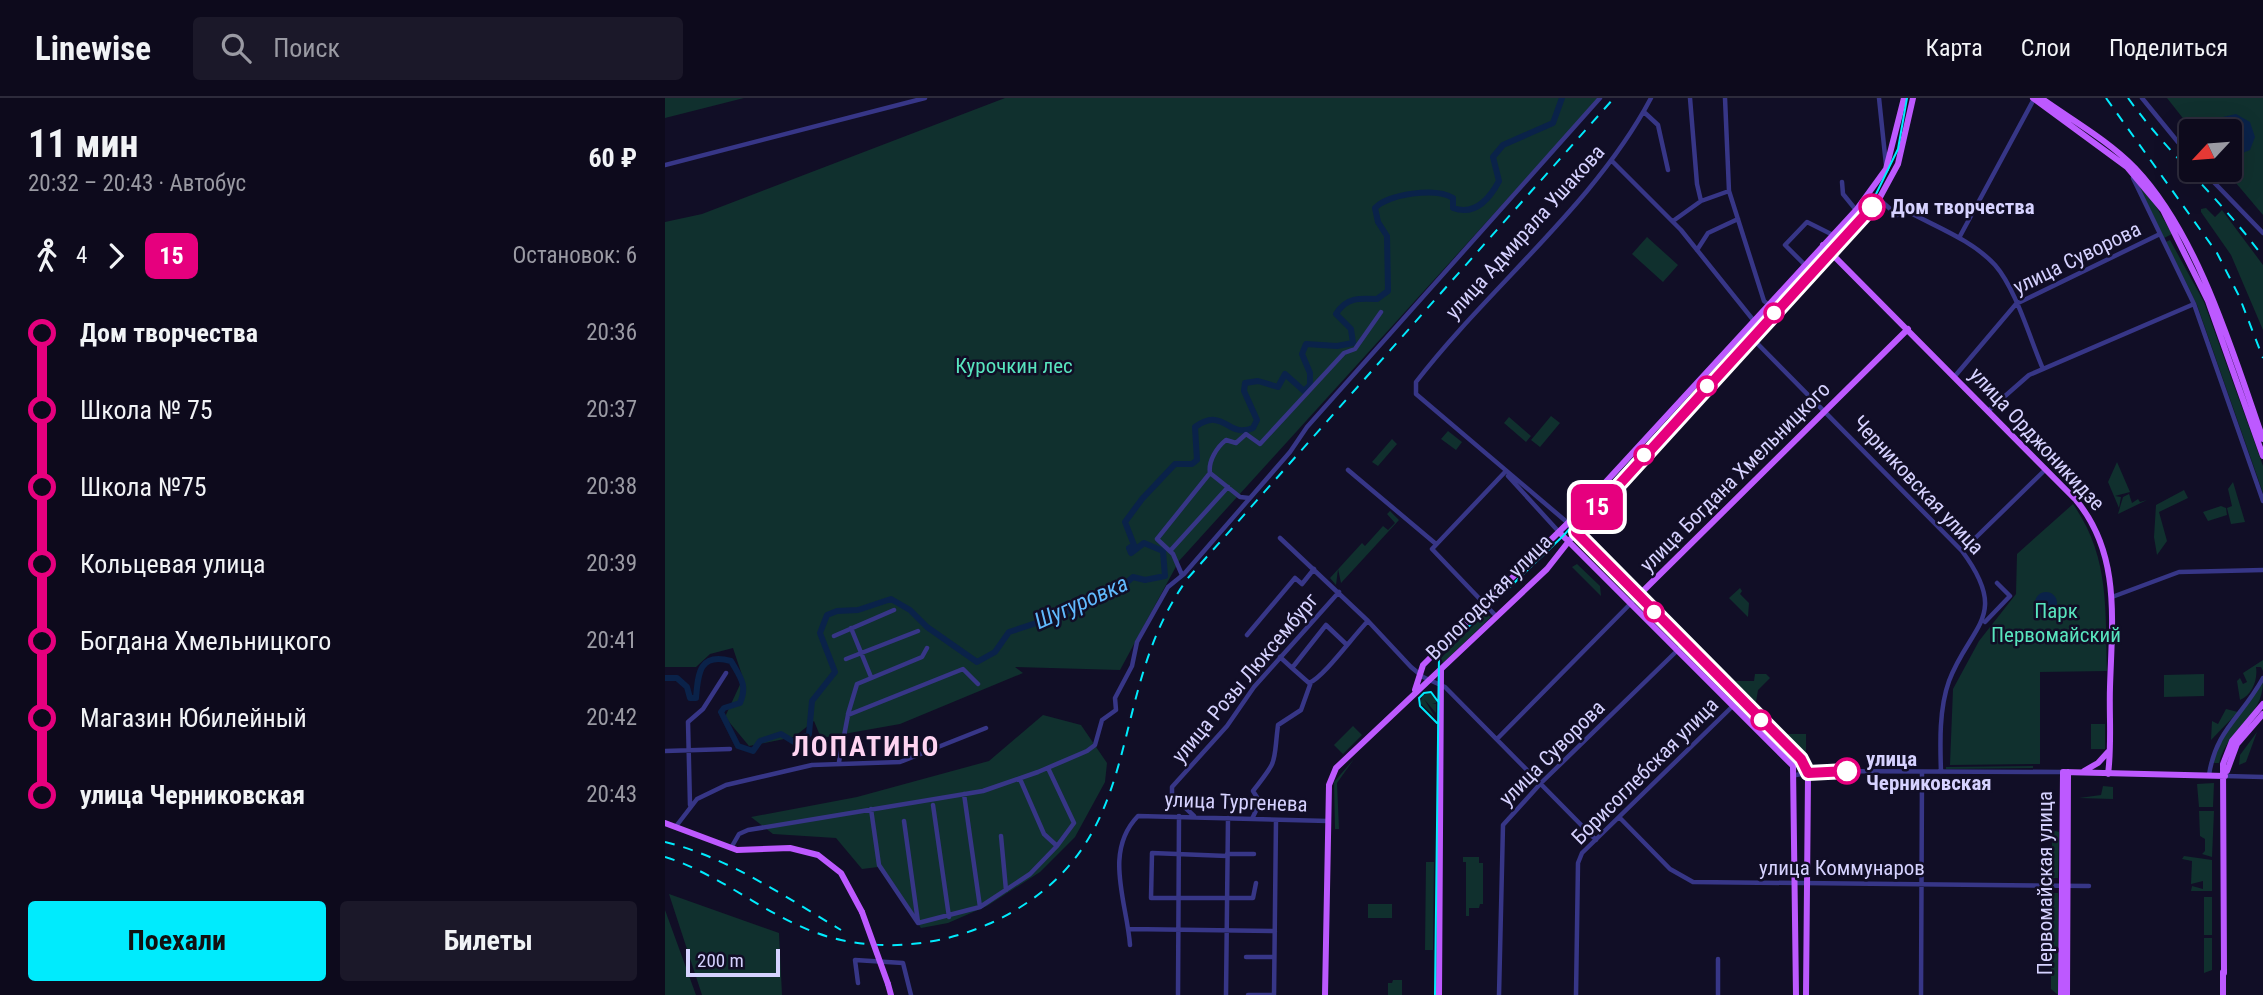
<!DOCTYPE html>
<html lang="ru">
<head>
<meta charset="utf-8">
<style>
	body { margin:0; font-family:"Roboto Condensed",sans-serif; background:#1b1829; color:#f1f3f6; height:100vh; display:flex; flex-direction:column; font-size:26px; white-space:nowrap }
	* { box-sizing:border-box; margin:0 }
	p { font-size:23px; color:#9a9aa3 }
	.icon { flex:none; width:38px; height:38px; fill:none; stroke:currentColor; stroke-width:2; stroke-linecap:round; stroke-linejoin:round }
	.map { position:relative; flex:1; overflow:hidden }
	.drawer { display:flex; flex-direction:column; background:#0d0a1c; width:665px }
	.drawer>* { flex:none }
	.badge { padding:0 14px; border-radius:10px; font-size:24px; line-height:46px }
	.needle { width:46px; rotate:244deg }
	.fabs { position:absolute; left:1514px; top:21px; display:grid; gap:14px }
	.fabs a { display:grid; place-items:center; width:63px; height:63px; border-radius:7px; background:#0d0a1c; box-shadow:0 7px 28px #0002,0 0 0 2px #2d2b3b; font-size:35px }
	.scale { position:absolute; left:21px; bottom:18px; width:94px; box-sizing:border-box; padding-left:7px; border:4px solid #d6d2ff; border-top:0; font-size:19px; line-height:24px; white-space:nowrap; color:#d6d2ff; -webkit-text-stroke:5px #110e26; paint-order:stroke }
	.map>.badge { position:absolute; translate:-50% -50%; box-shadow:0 0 0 4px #fff }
	.legs { display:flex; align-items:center; gap:10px; height:77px; padding:0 28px; font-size:23px }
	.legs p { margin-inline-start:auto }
	.summary { display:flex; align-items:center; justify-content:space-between; height:119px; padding:0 28px }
	h1 { font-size:38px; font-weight:700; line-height:52px }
	.primary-button { display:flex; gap:14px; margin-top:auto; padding:14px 28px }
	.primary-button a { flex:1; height:80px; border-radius:7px; background:#00ebfd; color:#111; font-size:28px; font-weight:700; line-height:80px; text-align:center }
	.primary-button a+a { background:#1b1829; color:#f1f3f6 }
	ul { padding:0 28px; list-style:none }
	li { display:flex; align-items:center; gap:24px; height:77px; font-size:26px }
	li i { display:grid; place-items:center; width:10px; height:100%; margin:0 9px; background:currentColor }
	li i::after { content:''; width:18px; height:18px; margin:-9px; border:5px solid; border-radius:50%; background:#0d0a1c }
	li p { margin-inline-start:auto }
	li:first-child i { background:linear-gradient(#0000 50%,currentColor 0) }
	li:last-child i { background:linear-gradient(currentColor 50%,#0000 0) }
	header { display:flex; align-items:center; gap:42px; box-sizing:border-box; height:98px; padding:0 35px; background:#0d0a1c; border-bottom:2px solid #2d2b3b }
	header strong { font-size:33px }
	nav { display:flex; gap:38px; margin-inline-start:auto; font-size:24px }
	.search { width:490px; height:63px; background:#1b1829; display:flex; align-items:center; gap:18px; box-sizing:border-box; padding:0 24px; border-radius:7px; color:#9a9aa3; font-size:26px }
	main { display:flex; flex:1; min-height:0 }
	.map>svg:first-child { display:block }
	.green { fill:#10302e }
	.water { fill:#0a2249 }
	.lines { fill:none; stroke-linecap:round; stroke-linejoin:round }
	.river { stroke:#0a2249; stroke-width:6 }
	.minor { stroke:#373687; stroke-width:4.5 }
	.major { stroke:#bd59ff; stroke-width:6 }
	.tram { stroke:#00ebfd; stroke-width:2 }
	.rail { stroke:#00ebfd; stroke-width:2; stroke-dasharray:10 9; stroke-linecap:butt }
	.major-bridge { stroke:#bd59ff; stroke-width:6 }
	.line-1-casing { stroke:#fff; stroke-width:16 }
	.line-1 { stroke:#e6007e; stroke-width:10 }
	.stop-1-dot { fill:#fff; stroke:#e6007e; stroke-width:3.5 }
	.labels { text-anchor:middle; stroke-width:5; stroke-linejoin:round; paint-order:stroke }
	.stop-label { font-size:21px; font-weight:bold; fill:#d6d2ff; stroke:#110e26; text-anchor:start }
	.street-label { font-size:21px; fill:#d6d2ff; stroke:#110e26 }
	.park-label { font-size:21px; fill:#58e5be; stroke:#110e26 }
	.water-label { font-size:23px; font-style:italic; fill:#60baff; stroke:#110e26 }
	.district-label { font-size:28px; font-weight:bold; letter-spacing:2px; fill:#ffd4f1; stroke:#110e26 }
</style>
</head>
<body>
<header>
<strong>Linewise</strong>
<div class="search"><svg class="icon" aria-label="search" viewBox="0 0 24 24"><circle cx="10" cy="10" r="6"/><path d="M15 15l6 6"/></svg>Поиск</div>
<nav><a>Карта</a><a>Слои</a><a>Поделиться</a></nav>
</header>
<main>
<section class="drawer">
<div class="summary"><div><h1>11 мин</h1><p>20:32 – 20:43 · Автобус</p></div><b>60 ₽</b></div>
<div class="legs"><svg class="icon" aria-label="walk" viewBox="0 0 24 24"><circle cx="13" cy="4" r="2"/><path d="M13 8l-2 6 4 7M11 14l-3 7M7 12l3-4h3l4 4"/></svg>4<svg class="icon" aria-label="forward" viewBox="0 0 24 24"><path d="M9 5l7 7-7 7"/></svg><b class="badge" style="background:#e6007e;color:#fff">15</b><p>Остановок: 6</p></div>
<ul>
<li><i style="color:#e6007e"></i><b>Дом творчества</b><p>20:36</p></li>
<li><i style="color:#e6007e"></i><span>Школа № 75</span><p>20:37</p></li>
<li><i style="color:#e6007e"></i><span>Школа №75</span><p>20:38</p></li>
<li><i style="color:#e6007e"></i><span>Кольцевая улица</span><p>20:39</p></li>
<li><i style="color:#e6007e"></i><span>Богдана Хмельницкого</span><p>20:41</p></li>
<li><i style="color:#e6007e"></i><span>Магазин Юбилейный</span><p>20:42</p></li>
<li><i style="color:#e6007e"></i><b>улица Черниковская</b><p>20:43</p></li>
</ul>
<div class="primary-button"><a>Поехали</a><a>Билеты</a></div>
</section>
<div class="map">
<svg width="1598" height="897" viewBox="0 0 1598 897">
	<rect width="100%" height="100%" fill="#110e26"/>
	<path class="green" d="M0,0H79L0,20Z
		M340,0H934L514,463L455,572L350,569L358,575L235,626L156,640L149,623L129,639L84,648L60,619L78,580L68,550L45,556L31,569H0V124L37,116Z
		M1502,0H1598V117L1560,72H1564V33H1528Z
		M1471,82L1485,98L1507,136L1499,140Z
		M1541,110L1550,119L1557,112L1598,167V232L1566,157L1536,114V111Z
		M982,139L1013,167L998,184L967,156Z
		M1505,142L1539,204L1598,368V395L1532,207L1501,144Z
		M886,318L895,325L875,349L866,342Z
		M844,319L866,338L861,344L839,325Z
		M783,333L797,344L791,352L776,341Z
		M727,341L732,346L713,368L707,364Z
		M1452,364L1465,394L1450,398L1456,399L1454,410L1443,384Z
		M1568,384L1580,424L1566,426L1562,410L1567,408L1563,391Z
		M1519,392L1523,400L1494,414L1502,443L1492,457L1489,439L1491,407Z
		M1464,396L1467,405L1473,401L1475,404L1482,402L1453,416L1458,399Z
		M1408,406C1445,459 1440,511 1442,573L1375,574V666L1285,667L1288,591L1314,543L1351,496L1352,456Z
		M1556,408L1561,410L1562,417L1543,423L1538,414Z
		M725,413L734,422L676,485L673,471L671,487L665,480L697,445L700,448L718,428L723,432L730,425L722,416Z
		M915,443L970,497L968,499L914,445Z
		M912,466L935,488L936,498L907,469Z
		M1075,490L1077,493L1075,496L1084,505L1083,519L1064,500Z
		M821,515L826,519L778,565L776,560Z
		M1598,562V573L1596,569H1591C1593,582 1587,597 1575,602L1572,583L1575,580L1578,586L1582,584L1578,575Z
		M1090,576H1101L1105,580L1093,592L1091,604L1070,583H1089Z
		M1539,576V598L1499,599V577Z
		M1598,583C1598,620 1564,628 1554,665H1547C1558,630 1580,614 1598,583Z
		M765,595L771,599V605H767L771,606V615L759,601L770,619L755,605L758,597Z
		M1561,611L1573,614L1546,642L1547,623L1553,626Z
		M378,617L416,627L442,665L440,684L410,739L375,774L322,808L283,825L256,830L213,769L197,771L171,740L108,736L86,719L192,699L324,663Z
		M1426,626H1440V651H1426Z
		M688,628L697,637L678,656L669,647Z
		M1592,634L1581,664L1574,667L1575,657Z
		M1121,636H1141V656L1138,655Z
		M689,661L672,685L674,731H670L669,684Z
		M1368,668V670L1281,671V669Z
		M1549,685L1548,709H1534L1532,686Z
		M1438,688L1448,689V701L1414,700L1436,697Z
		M1534,713H1549L1547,759L1537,756L1540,753V741L1535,738Z
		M1387,732L1394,734L1393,780H1387Z
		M1519,758L1547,762V793H1526L1527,788L1538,791V783L1526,786L1527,763L1517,761Z
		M798,759H814V765H818V806H815L814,810H804V818H801V764H798Z
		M761,764H769L768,852H760Z
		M1386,795H1393V853H1386Z
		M4,796L114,835L117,897H37Z
		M1539,799H1547V837H1539Z
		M703,806H727V820H703Z
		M0,812L31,897H0Z
		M1539,840H1547V872L1539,875Z
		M1386,855H1393V897L1386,891Z
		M728,882H737V897H723V885H727Z"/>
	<path class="water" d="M1571,16L1585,24L1590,39L1585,52L1567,59L1564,33H1548L1558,19Z
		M1370 505a11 11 0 1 1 22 0a11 11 0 1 1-22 0Z"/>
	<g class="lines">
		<path class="river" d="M0,580H12L22,589L25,600H31C33,576 34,554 66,563C75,579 83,587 75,605L59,610L56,614L73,648L88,653L95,643L116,636L129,644L144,636L147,603L170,574L155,535L162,517L172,513L193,512L226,501L245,512L262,529L312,564L330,554L344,534L396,517L426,499H437L452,493L468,479L480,482L500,478L498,453L479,445L466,455L464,450L469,447L460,424L477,401L510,366H527L532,362L530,329C559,308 563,341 588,330L592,322L579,293L580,285L593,283L613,289L620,276L639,293L645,287V275L637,256L641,246L672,248L688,245L686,231L671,216C681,199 695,200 712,201L723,193L722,138L713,124L710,110C723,96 771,89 788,100V110C810,118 825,100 834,83L828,59L838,47L888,25L897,0"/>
		<path class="minor" d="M1025,0L1032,86L1036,103
			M1060,0L1064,93L1099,203L1104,207
			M1214,0L1221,67
			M1477,0L1526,60
			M979,14L993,27L1003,72
			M947,63L1016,132L1089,223
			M0,67L260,0
			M1537,72L1598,135
			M1468,80L1529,206L1598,403
			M1177,84L1178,96L1191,112
			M1214,101L1232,117L1242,113C1271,129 1307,142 1330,167C1351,191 1365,241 1378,271
			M1008,123L1036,103L1064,93
			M1294,140L1369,1
			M1032,152L1043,135L1073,121
			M1147,174L1120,147L1142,124L1168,137
			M1080,233L1297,453C1346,519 1305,527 1284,583C1274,611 1275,645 1276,674
			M1290,278L1351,206L1495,136
			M1323,313L1364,277L1529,206
			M683,372L771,446
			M545,375L575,399L584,400
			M843,378L894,434
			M903,425L751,296V284C824,189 930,106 986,0
			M615,440L703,523L746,569L758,579L780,589L931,742
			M505,453L563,389
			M1297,453L1381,371
			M517,477L508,456L492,441L545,375C543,363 552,349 561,342L571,345L581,336L595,346L679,255L690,251L716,214
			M1447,499L1514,474L1598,472
			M831,518L767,451L840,374
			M1320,524L1345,498L1332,485
			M186,530L206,579
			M582,537L630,480L637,486L649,471
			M169,538L229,512
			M615,559L627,570L661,527L681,546
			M181,561L253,533
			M627,570L644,585C658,580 689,537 703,523
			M183,616L192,586L257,559L262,550
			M832,641L973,498
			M0,653L65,651
			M174,664L183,617L298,571L313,586
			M1131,677L1150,673L1398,674
			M1544,677C1551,631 1577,619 1598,580
			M1560,678L1598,679
			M355,681L379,736L392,748L409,725L383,670
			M299,696L315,809L365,776L392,748
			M25,707L23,624L38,611L61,575
			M268,707L284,819
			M206,711L214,767L253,825
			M529,718L507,697V689L562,628L589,589L674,494
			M955,720L1005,771L1028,784L1424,788
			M587,721L595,704L588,693C614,660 608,667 613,627L636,612L646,584
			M239,723L253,824
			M12,727L32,701L61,687L147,667L235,664L321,630
			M336,738L341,792
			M66,750L74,736L83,732L318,693L373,674L422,653L430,647L437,622L451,612L450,600L467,568L472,544L503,489L519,476L625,354L642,329L935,0
			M562,756H589
			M562,758L487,755L486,800H588L591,785
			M253,825L315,809
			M464,831L610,833
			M465,847C462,804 438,754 473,718L663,723
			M581,859H609
			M193,885L190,862L238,865L246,897
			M513,897L514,718
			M561,897L563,720
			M583,897H609
			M609,897L611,722
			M834,897L838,727L876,685L1020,545
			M911,897L913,765L917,755L1075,601
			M1053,897V861
			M1256,897L1257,675"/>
		<path class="major" d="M1368,0L1462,69L1498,112L1543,203L1598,358
			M1376,0C1407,22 1444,43 1470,70C1533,136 1568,255 1598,341
			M1158,147L1411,402C1456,456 1447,523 1445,589C1444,617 1447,647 1443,676
			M903,425L1139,666L1143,679L1141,897
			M894,434L1128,668L1131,897
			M973,498L1243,231
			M750,592L758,567L766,559L903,425L1192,111L1221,71L1239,0
			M1419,673L1433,665L1443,654
			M1562,673L1572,646L1598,616
			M0,725L72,752L125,750L153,757L176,775L197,814
			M1558,874V897
			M1559,875L1558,666L1567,643L1598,606
			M223,886L226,897
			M660,897L664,687L671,670L882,471L926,415L1214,101L1233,66L1248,0
			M774,897L776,572
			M1396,897L1398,674L1560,678
			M1402,897L1403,674"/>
		<path class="tram" d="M772,625L755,608L754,600L759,595L766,594L774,605
			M770,897L774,557L898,438L1211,96L1233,51L1242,0"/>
		<path class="rail" d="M1441,0L1552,155L1574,198L1598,260
			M1463,0C1504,57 1557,102 1598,159
			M0,744C62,759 121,799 176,832
			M0,759C62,778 111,828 176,842C226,853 279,846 326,825C490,748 435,601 523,480L949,0"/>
		<path class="major-bridge" d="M197,814L223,886"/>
	</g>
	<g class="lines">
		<g class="line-1-casing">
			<path id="line-1" d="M1182,673L1143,675L1136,661L911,434L1207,109"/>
		</g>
		<use href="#line-1" class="line-1"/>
	</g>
	<g class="stop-1-dot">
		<circle cx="1207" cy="109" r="12"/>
		<circle cx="1109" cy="215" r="9"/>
		<circle cx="1042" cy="288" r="9"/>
		<circle cx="979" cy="357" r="9"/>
		<circle cx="989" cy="514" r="9"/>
		<circle cx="1096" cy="622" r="9"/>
		<circle cx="1182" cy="673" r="12"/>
	</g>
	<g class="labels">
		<g class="stop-label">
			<text x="1226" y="116">Дом творчества</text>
			<text x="1201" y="668">улица<tspan x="1201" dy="24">Черниковская</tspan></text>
		</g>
		<g class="street-label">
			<text transform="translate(860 134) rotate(-48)" y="7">улица Адмирала Ушакова</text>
			<text transform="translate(1412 160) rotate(-26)" y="7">улица Суворова</text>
			<text transform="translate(1372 341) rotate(47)" y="7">улица Орджоникидзе</text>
			<text transform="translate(1070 379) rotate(-45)" y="7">улица Богдана Хмельницкого</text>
			<text transform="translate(1253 387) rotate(47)" y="7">Черниковская улица</text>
			<text transform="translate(824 499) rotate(-45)" y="7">Вологодская улица</text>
			<text transform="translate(580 580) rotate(-50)" y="7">улица Розы Люксембург</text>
			<text transform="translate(887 655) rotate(-45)" y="7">улица Суворова</text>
			<text transform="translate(980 673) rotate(-45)" y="7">Борисоглебская улица</text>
			<text transform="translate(571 704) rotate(2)" y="7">улица Тургенева</text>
			<text x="1177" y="777">улица Коммунаров</text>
			<text transform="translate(1380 785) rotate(-90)" y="7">Первомайская улица</text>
		</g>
		<g class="park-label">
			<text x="349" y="275">Курочкин лес</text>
			<text x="1391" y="520">Парк<tspan x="1391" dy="24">Первомайский</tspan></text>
		</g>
		<g class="water-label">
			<text transform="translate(416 504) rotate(-24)" y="8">Шугуровка</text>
		</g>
		<g class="district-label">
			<text x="201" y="658">ЛОПАТИНО</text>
		</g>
	</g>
</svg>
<div class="fabs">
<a><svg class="needle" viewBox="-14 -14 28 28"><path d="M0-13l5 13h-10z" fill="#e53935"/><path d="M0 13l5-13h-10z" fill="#9a9aa3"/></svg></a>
</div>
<div class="scale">200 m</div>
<b class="badge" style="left:932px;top:409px;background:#e6007e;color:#fff">15</b>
</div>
</main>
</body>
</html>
